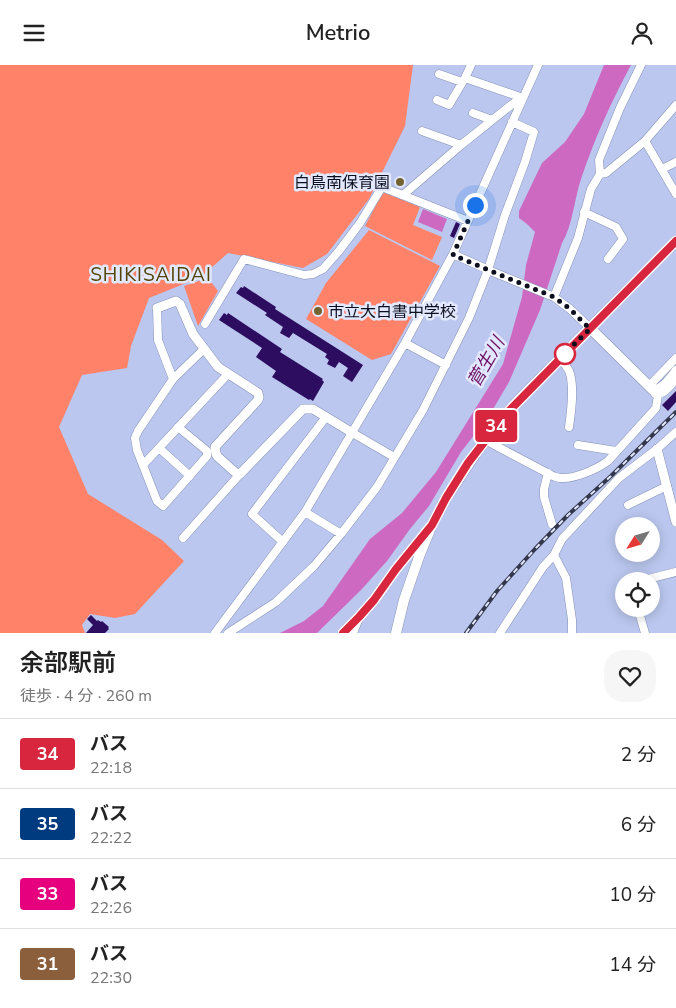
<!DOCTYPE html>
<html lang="ja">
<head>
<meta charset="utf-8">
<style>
	body { margin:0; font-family:"Nunito Sans","Noto Sans JP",sans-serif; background:#f6f6f6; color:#222; height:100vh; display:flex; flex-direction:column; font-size:19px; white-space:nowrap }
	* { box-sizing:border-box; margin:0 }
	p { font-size:16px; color:#767676 }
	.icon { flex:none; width:28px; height:28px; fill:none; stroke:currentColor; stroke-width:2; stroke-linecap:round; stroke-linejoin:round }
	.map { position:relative; height:568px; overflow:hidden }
	.sheet { display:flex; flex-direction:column; background:#fff; flex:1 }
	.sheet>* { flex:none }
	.badge { padding:0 10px; border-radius:4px; font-size:18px; line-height:32px }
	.needle { width:32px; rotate:233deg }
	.fabs { position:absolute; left:615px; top:452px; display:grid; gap:10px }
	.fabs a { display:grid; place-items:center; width:45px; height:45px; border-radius:50%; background:#fff; box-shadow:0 2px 12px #0003; font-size:25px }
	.you { position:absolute; width:25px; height:25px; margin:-12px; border:4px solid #fff; border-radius:50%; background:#1a73e8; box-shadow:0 0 0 8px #1a73e833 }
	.map>.badge { position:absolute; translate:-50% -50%; box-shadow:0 0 0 2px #fff }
	.round { display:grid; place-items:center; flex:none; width:52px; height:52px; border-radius:20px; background:#f6f6f6 }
	.head { display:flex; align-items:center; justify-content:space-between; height:85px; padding:0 20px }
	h1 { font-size:24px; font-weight:600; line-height:38px }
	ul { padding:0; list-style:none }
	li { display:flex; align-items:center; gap:15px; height:70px; padding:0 20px; border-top:1px solid #e0e0e0 }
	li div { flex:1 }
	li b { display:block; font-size:19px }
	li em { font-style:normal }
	li .badge { min-width:55px; font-weight:700; text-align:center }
	header { display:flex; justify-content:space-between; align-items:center; height:65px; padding:0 20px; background:#fff; font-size:22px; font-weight:600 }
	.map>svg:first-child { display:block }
	.green { fill:#ff8269 }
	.water { fill:#cd69c0 }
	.building { fill:#2d0d60 }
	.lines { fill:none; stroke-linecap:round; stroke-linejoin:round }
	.minor-casing { stroke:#8691b7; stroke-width:9 }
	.tertiary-casing { stroke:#8691b7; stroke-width:10 }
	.secondary-casing { stroke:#8691b7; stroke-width:11 }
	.minor { stroke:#fff; stroke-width:8 }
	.tertiary { stroke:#fff; stroke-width:9 }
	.secondary { stroke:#fff; stroke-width:10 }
	.rail-casing { stroke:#32374b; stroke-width:4 }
	.rail { stroke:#e2e8fd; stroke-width:2; stroke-dasharray:5.5; stroke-linecap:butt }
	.line-casing { stroke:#fff; stroke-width:11 }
	.line { stroke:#d7263d; stroke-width:8 }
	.walk { stroke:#0b0e1c; stroke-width:5; stroke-dasharray:0 9 }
	.poi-dot { fill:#736331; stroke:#e2e8fd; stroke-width:2 }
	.stop-dot { fill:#fff; stroke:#d7263d; stroke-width:2.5 }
	.labels { text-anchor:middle; stroke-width:5; stroke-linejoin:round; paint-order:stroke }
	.poi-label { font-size:16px; fill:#0b0e1c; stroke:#e2e8fd; text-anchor:end }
	.water-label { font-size:18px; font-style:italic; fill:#6d0f65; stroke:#e2e8fd }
	.quarter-label { font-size:19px; letter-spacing:1px; fill:#534200; stroke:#e2e8fd }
</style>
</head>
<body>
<header><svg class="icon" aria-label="menu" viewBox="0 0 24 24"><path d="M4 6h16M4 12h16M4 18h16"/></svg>Metrio<svg class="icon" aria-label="person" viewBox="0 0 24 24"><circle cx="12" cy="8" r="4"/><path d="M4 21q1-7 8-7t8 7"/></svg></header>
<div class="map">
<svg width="676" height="568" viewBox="0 0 676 568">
	<rect width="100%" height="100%" fill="#bbc7ef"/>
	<path class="green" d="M0,0H413L405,61L369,134L327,189L303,203L228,188L201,212L149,233L131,281L127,303L82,310L59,362L88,429L162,475L184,496L135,549L115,553L90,549L82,560L85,568H0Z
		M385,128L420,142L413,160L442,172L432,195L365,161L382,129Z
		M369,165L440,201L391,289L372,295L306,254L326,218Z
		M208,213L218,226L198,261L184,221Z"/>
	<path class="water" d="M604,0H631C611,37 594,75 581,114C574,135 573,159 562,178L540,245L509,317L489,351L461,387L429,441L410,464L387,496L361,525L317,568H280L304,556L323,541L370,474L402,448L436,407L503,299L522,232L526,200L535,167L527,159L519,153V146L542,98L565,77L584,49Z
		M423,144L447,154L442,167L418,157Z"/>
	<path class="building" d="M456,157L460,159L454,173L450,171Z
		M244,221L276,242L275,244L363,300L352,317L343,311L348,303L339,297L335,303L327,299L329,295L325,292L327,289L293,268L289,273L280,268L283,262L265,250L267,248L236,228L241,222L243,223Z
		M224,248L227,250L228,248L282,284L280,287L323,314L322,315L324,317L313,336L310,334L309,335L272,312L276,306L256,292L262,283L219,255Z
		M676,326V337L668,346L662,340Z
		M91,550L97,556L98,555L101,557L102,556L109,562L108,563L109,564L105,568H86L93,560L87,554Z"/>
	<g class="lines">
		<g class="minor-casing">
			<path id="minor" d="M471,0L465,13L523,33
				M439,9L462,17
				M437,35L449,40L465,13
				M473,48L492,55
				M422,66L461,80
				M645,76L676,129
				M662,104L676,97
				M600,109L606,108L645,76L676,40
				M403,130L461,80L520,33
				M584,147L616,162L623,174L608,194
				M453,189L493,207L554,232L570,244L590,263
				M554,232L578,173L591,124L600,109L599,95L620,43L641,0
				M157,243L158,275L173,314
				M205,259L244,194L304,210L313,209L323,204L339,186L360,158L382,122L468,156
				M405,278L446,300
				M560,293C563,297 567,302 569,306C575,320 571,348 569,362
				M676,305C670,313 663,323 653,325L655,329C664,331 670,320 676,315
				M649,321L676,293
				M178,362L207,386V391L163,441L157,436L137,385L135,373L138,366L173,314L204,284
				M351,367L394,392
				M485,375L553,411C556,412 558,413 561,413C575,414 597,404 608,396L656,343L658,330
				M578,380L616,386
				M159,383L190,411
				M143,400L228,309
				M548,408L544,424V432L552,459
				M628,440L667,421
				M305,447L341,469
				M183,473L240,409
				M283,477L252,449L326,352
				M554,490L566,513L572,555V568
				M644,515L676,507
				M638,544L645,568
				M215,568L305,447L405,278L453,189L538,0
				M228,568L276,537L314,501L341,469L377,422L423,345L469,253L488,205L505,150L525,97L534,67L512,57
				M353,568L359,553
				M500,568L543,502L554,490L562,474L619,413L657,384L676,367"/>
		</g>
		<g class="tertiary-casing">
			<path id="tertiary" d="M157,243L176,236L180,239L193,269L218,302L258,328L259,332L258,335L215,382L216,389L218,392L236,408L240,409L303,344H313L351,367
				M657,384L676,457"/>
		</g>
		<g class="secondary-casing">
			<path id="secondary" d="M590,263L653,325
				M343,568L359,552L374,535L396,504L424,470
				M396,568L404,535L420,489L432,460L446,433L478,385L512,342L676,176"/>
		</g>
		<use href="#minor" class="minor"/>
		<use href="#tertiary" class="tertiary"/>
		<use href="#secondary" class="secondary"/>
		<g class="rail-casing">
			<path id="rail" d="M466,568L497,526L535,484L568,450L611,411L676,347"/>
		</g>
		<use href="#rail" class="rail"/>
	</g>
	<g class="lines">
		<g class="line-casing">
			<path id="line" d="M343,568L359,552L374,535L396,504L432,460L446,433L468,398L505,350L676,176"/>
		</g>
		<use href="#line" class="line"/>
		<path class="walk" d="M475,140L453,190L493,207L554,232L570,244L590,264L560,293L565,289"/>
	</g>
	<g class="poi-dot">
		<circle cx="400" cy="117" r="5"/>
		<circle cx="318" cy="246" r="5"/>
	</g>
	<circle class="stop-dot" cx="565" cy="289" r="10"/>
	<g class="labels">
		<g class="poi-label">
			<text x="390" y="123">白鳥南保育園</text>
			<text x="328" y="252" text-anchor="start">市立大白書中学校</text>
		</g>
		<g class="water-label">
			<text transform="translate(486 297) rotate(-60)" y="6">菅生川</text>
		</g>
		<g class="quarter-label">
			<text x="151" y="216">SHIKISAIDAI</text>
		</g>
	</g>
</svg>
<div class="fabs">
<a><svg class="needle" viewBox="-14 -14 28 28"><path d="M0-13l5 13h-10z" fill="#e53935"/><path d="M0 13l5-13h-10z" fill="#767676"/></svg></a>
<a><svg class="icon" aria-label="locate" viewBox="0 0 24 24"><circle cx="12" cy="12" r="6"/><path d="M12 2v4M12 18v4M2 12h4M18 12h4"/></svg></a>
</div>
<div class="you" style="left:475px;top:140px"></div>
<b class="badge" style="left:496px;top:361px;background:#d7263d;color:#fff">34</b>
</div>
<section class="sheet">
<div class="head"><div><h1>余部駅前</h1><p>徒歩 · 4 分 · 260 m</p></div><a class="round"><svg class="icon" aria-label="heart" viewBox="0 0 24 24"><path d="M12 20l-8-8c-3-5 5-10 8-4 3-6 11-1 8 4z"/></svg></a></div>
<ul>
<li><span class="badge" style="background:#d7263d;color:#fff">34</span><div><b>バス</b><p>22:18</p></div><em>2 分</em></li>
<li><span class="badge" style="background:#003b80;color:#fff">35</span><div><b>バス</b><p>22:22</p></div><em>6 分</em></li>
<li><span class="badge" style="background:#e6007e;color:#fff">33</span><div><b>バス</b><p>22:26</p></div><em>10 分</em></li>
<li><span class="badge" style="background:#8b5e3c;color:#fff">31</span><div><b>バス</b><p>22:30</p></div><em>14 分</em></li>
</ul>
</section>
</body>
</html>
